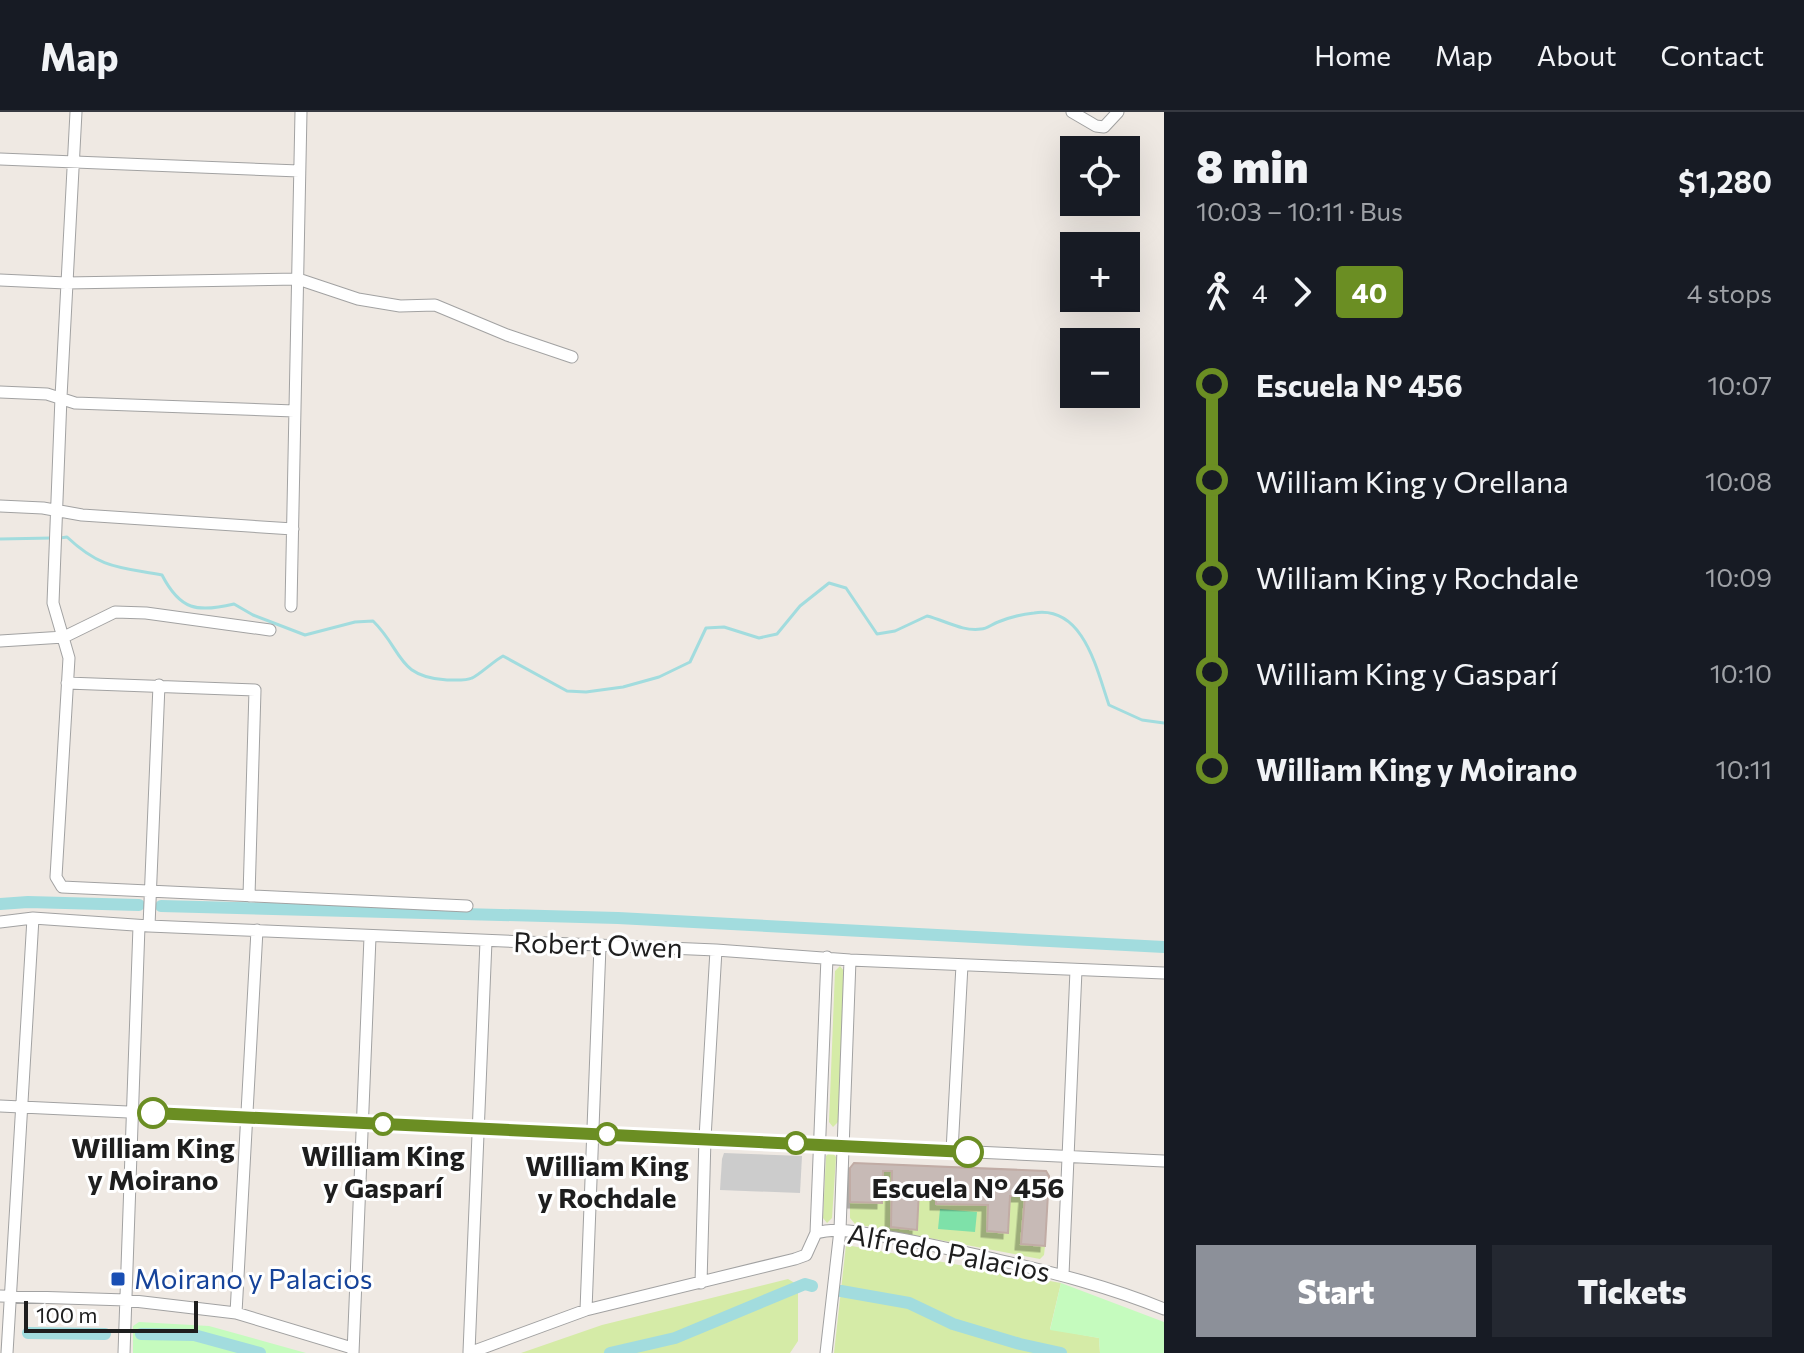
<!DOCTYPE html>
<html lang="en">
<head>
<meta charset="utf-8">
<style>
	body { margin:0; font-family:Commissioner,sans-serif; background:#242831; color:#f1f3f6; height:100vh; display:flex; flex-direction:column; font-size:30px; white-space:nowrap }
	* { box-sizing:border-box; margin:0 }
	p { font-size:26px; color:#9ea1a6 }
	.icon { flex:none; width:44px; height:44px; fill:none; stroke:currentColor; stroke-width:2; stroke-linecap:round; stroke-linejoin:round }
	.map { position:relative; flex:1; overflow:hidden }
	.panel { display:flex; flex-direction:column; background:#171b24; width:640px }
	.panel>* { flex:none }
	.badge { padding:0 16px; border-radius:6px; font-size:28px; line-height:52px }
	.fabs { position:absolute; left:1060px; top:24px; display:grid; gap:16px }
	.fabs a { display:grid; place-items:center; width:80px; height:80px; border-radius:0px; background:#171b24; box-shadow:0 8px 32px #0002; font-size:40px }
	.scale { position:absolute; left:24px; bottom:20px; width:174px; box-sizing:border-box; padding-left:8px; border:4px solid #1e1e1e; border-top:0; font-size:22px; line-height:28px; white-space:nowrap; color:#1e1e1e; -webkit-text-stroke:6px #fff; paint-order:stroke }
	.map>.badge { position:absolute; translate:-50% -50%; box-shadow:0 0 0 4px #fff }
	.legs { display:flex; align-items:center; gap:12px; height:88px; padding:0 32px; font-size:26px }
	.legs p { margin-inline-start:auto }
	.summary { display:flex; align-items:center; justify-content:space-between; height:136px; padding:0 32px }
	h1 { font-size:44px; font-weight:800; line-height:60px }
	.action { display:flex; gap:16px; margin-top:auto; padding:16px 32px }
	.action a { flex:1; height:92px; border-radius:0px; background:#8c9099; color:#fff; font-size:32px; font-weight:800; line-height:92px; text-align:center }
	.action a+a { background:#242831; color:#f1f3f6 }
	ul { padding:0 32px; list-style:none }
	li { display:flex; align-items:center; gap:28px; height:96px; font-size:30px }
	li i { display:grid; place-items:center; width:12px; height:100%; margin:0 10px; background:currentColor }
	li i::after { content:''; width:20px; height:20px; margin:-10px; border:6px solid; border-radius:50%; background:#171b24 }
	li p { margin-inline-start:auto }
	li:first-child i { background:linear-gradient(#0000 50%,currentColor 0) }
	li:last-child i { background:linear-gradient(currentColor 50%,#0000 0) }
	header { display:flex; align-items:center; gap:48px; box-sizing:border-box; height:112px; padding:0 40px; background:#171b24; border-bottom:2px solid #363941 }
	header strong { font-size:38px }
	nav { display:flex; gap:44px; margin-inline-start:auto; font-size:28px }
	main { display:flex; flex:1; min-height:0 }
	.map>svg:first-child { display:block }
	.religious { fill:#ccc }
	.grass { fill:#d5eba7 }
	.park { fill:#c5fbbe }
	.pitch { fill:#7ee1a9 }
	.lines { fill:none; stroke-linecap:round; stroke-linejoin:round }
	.stream { stroke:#a2dcde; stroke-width:3 }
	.canal { stroke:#a2dcde; stroke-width:12 }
	.building { fill:#c7bab6; stroke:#c1aca5; stroke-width:2; filter:url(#shadow) }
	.minor-casing { stroke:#a2a2a2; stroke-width:13 }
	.minor { stroke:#fff; stroke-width:11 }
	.line-1-casing { stroke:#fff; stroke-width:18 }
	.line-1 { stroke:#6b8e23; stroke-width:12 }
	.stop-1-dot { fill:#fff; stroke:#6b8e23; stroke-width:4 }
	.transit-dot { fill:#1a4fb4; stroke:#fff; stroke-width:3 }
	.labels { text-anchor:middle; stroke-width:6; stroke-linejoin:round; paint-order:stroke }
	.street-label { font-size:28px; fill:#1e1e1e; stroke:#fff }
	.stop-label { font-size:28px; font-weight:bold; fill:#1e1e1e; stroke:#fff }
	.transit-label { font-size:28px; fill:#164399; stroke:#fff; text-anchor:start }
</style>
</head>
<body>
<header>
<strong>Map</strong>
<nav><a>Home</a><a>Map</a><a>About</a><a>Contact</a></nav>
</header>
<main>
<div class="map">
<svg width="1164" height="1241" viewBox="0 0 1164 1241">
	<defs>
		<filter id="shadow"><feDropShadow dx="-5.5" dy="5.5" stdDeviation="0" flood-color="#0004"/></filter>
	</defs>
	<rect width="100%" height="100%" fill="#efe9e3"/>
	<path class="religious" d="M724,1041L802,1044L800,1081L720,1078L722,1047Z"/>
	<path class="grass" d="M840,854L844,859L838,1010L833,1015L829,1010L835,859Z
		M831,1039L836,1045L832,1106L827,1111L823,1106L826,1044Z
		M883,1059H892L891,1115L917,1117L919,1077L936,1078L937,1092L988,1093L987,1119L1008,1121L1010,1084H1025L1021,1132L1045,1134L1044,1143L1040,1147L855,1112L850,1106V1090L882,1091Z
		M846,1133L1061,1171L1050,1217L1099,1226L1100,1241H834Z
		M788,1167L798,1173V1229L790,1241H521L602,1213Z"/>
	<path class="park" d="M1061,1171L1164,1210V1241H1100L1099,1226L1050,1218Z
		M139,1210L209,1214L306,1241H133V1214Z"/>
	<path class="pitch" d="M940,1097L977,1100L975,1120L938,1117Z"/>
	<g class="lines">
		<path class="stream" d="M60,426L67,425C101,457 119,455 162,463C180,498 197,501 234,492L253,503L305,523L355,510L373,509C403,538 396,565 447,568C454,568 466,569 472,566C478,564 495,548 503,544L567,579L586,580L623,575L659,565L690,550L706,516L724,515L759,526L777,522L800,494L829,471L846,476L877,522L895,519L927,504C944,508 963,520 981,517C987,517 992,512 998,510C1008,506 1023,502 1034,501C1084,493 1097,559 1109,593L1142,608L1164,611
			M0,427L52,426"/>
		<path class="canal" d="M0,792L28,790L139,793
			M161,794L618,806L1164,835
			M841,1179L909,1191L953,1212L1020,1232L1061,1241
			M28,1221L105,1222
			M141,1222L194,1223L260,1241
			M610,1241L675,1226L805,1172L812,1174"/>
	</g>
	<path class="building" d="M854,1051L1046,1059L1049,1064L1045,1134L1021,1132L1025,1084H1010L1008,1121L987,1119L988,1093L936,1092V1078L919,1077L917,1118L891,1115L892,1059H883L882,1091L850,1090V1056Z"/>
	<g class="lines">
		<g class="minor-casing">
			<path id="minor" d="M76,0L61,285L53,491L69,546L56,765L62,775L467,794
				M1072,0L1096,14L1104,15L1118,0
				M0,47L299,59
				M0,168L66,171L298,167L358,187L400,194L435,193L507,223L572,245
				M0,280L47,282L75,291L294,299
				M0,394L43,396L82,403L293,417
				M291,494L301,0
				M0,529L64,525L115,500L146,501L270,518
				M67,571L255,578L249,784
				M0,810L33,806L149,814L716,838L850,848L1164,861
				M149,814L159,573
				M0,994L1164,1049
				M952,1039L962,853
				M816,1121L827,845
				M1063,1163L1076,858
				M701,1171L705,1026L716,838
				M0,1184L126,1188L236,1201L352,1236
				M586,1198L600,834
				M236,1201L257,818
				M469,1240L486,829
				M7,1241L33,806
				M124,1241L139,814
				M353,1241L370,825
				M469,1241L586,1198L795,1147L806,1143L816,1121C839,1114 865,1122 889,1125C926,1131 962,1140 998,1148C1055,1161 1110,1175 1164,1197
				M826,1241L840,1118L850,848"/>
		</g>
		<use href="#minor" class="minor"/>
	</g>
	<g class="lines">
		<g class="line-1-casing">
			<path id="line-1" d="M153,1001L968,1040"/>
		</g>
		<use href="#line-1" class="line-1"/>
	</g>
	<g class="stop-1-dot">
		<circle cx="153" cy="1001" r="14"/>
		<circle cx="383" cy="1012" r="10"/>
		<circle cx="607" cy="1022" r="10"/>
		<circle cx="796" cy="1031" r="10"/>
		<circle cx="968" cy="1040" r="14"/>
	</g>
	<rect class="transit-dot" x="110" y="1159" width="16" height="16" rx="4"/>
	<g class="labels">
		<g class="street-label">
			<text transform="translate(598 833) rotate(2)" y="10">Robert Owen</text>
			<text transform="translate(949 1141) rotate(11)" y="10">Alfredo Palacios</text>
		</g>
		<g class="stop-label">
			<text x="153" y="1046">William King<tspan x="153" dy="32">y Moirano</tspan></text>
			<text x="383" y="1054">William King<tspan x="383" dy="32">y Gasparí</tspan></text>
			<text x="607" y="1064">William King<tspan x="607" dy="32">y Rochdale</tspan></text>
			<text x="968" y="1086">Escuela N° 456</text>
		</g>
		<g class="transit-label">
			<text x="134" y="1177">Moirano y Palacios</text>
		</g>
	</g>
</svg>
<div class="fabs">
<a><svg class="icon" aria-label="locate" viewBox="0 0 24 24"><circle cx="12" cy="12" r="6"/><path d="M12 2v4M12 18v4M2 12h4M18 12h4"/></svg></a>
<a>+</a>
<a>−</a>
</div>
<div class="scale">100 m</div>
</div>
<section class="panel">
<div class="summary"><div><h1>8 min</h1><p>10:03 – 10:11 · Bus</p></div><b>$1,280</b></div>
<div class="legs"><svg class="icon" aria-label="walk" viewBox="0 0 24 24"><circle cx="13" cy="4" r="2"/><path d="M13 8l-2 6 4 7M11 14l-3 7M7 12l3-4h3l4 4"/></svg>4<svg class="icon" aria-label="forward" viewBox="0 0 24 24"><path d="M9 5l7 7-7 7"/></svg><b class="badge" style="background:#6b8e23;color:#fff">40</b><p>4 stops</p></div>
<ul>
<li><i style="color:#6b8e23"></i><b>Escuela N° 456</b><p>10:07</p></li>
<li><i style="color:#6b8e23"></i><span>William King y Orellana</span><p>10:08</p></li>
<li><i style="color:#6b8e23"></i><span>William King y Rochdale</span><p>10:09</p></li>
<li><i style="color:#6b8e23"></i><span>William King y Gasparí</span><p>10:10</p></li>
<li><i style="color:#6b8e23"></i><b>William King y Moirano</b><p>10:11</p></li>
</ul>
<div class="action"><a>Start</a><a>Tickets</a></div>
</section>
</main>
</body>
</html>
